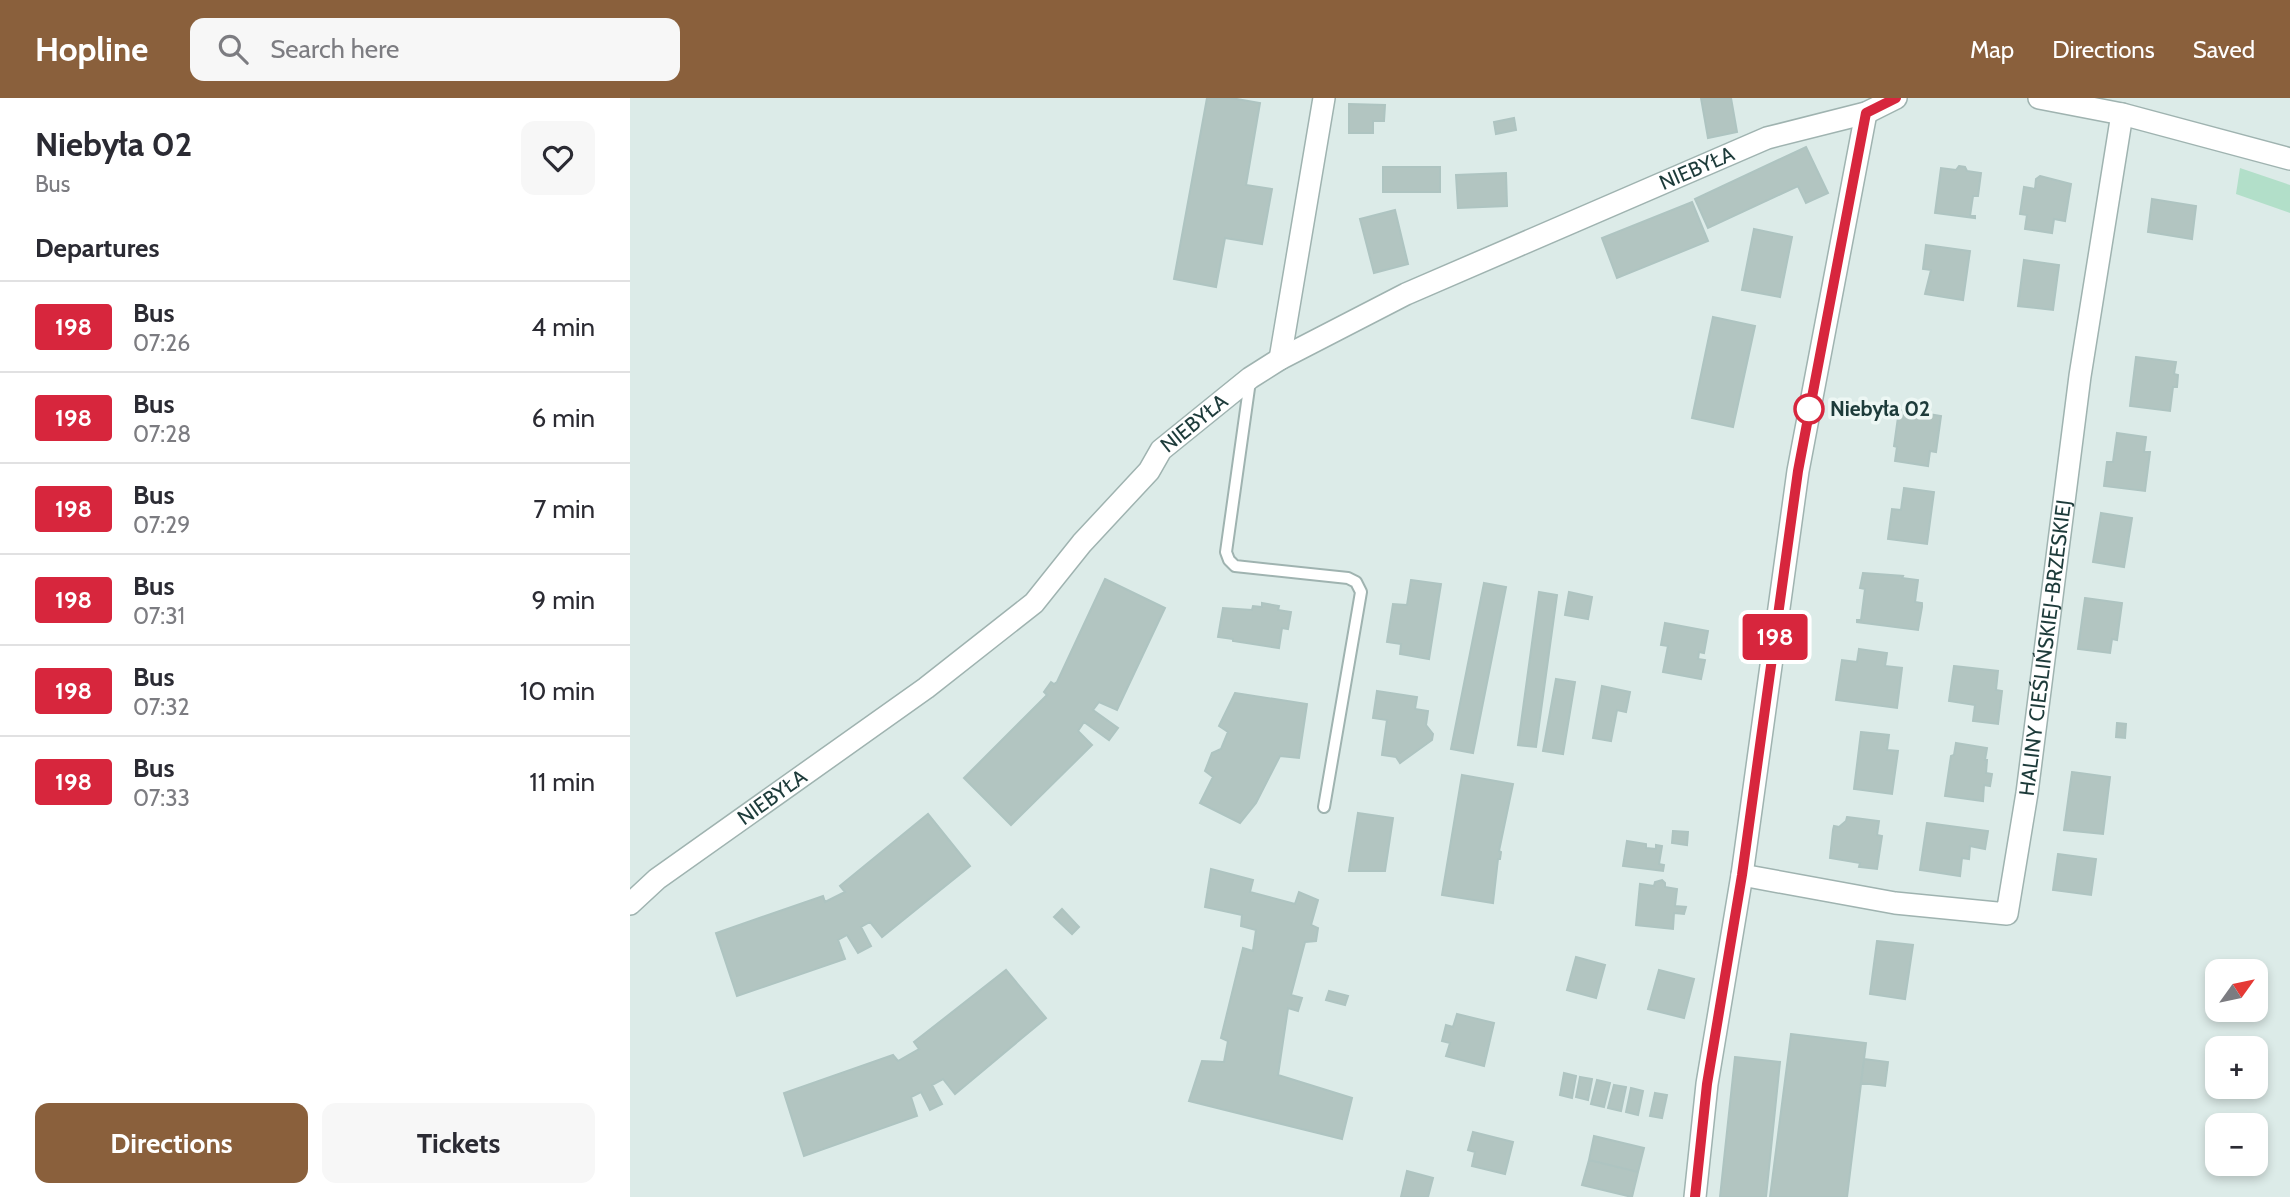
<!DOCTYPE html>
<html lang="en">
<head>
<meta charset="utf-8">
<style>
	body { margin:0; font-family:Cabin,sans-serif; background:#f7f7f7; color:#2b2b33; height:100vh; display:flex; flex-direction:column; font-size:26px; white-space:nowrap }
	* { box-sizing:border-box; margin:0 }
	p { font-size:23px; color:#7c7c81 }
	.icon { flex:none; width:38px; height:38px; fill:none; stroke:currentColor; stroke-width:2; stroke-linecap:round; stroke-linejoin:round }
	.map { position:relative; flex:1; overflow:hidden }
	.side { display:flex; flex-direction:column; background:#fff; width:630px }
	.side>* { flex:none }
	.badge { padding:0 14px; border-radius:5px; font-size:24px; line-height:46px }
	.needle { width:46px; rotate:57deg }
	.tools { position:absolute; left:1575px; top:861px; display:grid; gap:14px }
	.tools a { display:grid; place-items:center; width:63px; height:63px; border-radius:14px; background:#fff; box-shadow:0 4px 10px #0003; font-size:35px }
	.map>.badge { position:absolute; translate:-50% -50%; box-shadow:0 0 0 4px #fff }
	h2 { padding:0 35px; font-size:26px; line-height:63px }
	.round { display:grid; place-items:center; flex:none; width:74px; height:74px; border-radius:14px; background:#f7f7f7 }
	.headline { display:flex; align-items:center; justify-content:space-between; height:119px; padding:0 35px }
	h1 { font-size:33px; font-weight:800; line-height:52px }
	.action { display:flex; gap:14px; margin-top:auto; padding:14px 35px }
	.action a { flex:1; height:80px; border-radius:14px; background:#8a603c; color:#fff; font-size:28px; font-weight:800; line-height:80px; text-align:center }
	.action a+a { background:#f7f7f7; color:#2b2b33 }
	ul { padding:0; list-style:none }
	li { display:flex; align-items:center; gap:21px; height:91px; padding:0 35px; border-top:2px solid #e1e1e2 }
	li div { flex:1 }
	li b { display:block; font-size:26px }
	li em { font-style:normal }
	li .badge { min-width:77px; font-weight:700; text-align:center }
	header { display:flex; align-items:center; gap:42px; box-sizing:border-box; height:98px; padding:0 35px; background:#8a603c; color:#fff }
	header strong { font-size:33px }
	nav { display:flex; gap:38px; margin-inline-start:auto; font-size:24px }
	.search { width:490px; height:63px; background:#f7f7f7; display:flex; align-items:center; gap:18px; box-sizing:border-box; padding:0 24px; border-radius:14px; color:#7c7c81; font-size:26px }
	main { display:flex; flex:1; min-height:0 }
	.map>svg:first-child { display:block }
	.green { fill:#b2dfc9 }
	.building { fill:#b2c5c1; stroke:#aec4c1; stroke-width:2 }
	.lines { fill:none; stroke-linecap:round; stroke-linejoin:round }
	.service-casing { stroke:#9fb3b0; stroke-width:14 }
	.minor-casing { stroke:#9fb3b0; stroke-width:24 }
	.service { stroke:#fff; stroke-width:10 }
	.minor { stroke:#fff; stroke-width:21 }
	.line-casing { stroke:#fff; stroke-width:16 }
	.line { stroke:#d7263d; stroke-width:10 }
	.stop-dot { fill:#fff; stroke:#d7263d; stroke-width:3.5 }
	.labels { text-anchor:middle; stroke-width:7; stroke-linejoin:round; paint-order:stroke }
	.street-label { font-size:21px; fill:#1d3b3a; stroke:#edf7f4 }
	.stop-label { font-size:21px; font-weight:bold; fill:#1d3b3a; stroke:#edf7f4; text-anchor:start }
</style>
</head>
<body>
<header>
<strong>Hopline</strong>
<div class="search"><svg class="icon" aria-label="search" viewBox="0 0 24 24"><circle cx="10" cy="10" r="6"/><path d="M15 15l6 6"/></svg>Search here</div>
<nav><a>Map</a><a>Directions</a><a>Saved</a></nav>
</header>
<main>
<section class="side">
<div class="headline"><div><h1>Niebyła 02</h1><p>Bus</p></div><a class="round"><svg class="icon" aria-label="heart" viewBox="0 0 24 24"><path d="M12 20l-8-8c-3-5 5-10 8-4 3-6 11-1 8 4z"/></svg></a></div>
<h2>Departures</h2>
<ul>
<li><span class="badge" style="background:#d7263d;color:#fff">198</span><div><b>Bus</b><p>07:26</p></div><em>4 min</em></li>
<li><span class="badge" style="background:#d7263d;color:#fff">198</span><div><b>Bus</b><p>07:28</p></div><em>6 min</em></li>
<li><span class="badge" style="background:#d7263d;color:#fff">198</span><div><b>Bus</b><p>07:29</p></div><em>7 min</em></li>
<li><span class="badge" style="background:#d7263d;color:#fff">198</span><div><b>Bus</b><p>07:31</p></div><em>9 min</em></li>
<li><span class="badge" style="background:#d7263d;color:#fff">198</span><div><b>Bus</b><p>07:32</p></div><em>10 min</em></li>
<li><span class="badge" style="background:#d7263d;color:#fff">198</span><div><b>Bus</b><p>07:33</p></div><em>11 min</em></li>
</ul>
<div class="action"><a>Directions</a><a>Tickets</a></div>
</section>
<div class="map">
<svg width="1660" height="1099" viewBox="0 0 1660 1099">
	<rect width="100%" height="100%" fill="#dcebe8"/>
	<path class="green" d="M1610,70L1660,87V115L1606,96Z"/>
	<path class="building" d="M577,0H601L630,5L616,87L642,91L632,146L595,140L586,189L544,181Z
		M1071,0H1101L1107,34L1078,40Z
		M719,6L755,7L754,23H743V35H719Z
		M884,20L886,32L866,36L864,24Z
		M1176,49L1198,95L1176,105L1168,88L1078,130L1065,101Z
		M1329,68L1335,69L1337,73L1351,75L1348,98H1343L1340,118H1345V120L1305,115L1311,70L1326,72Z
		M753,69H810V94H753Z
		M876,75L877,108L828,110L826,77Z
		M1410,78L1441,86L1435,123L1424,121L1422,135L1395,131L1397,117L1390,116L1394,89L1405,91L1406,81Z
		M1522,101L1566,108L1562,141L1518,134Z
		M1062,104L1078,143L987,180L972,140Z
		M765,112L778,166L744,175L730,121Z
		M1124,131L1162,139L1150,199L1112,192Z
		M1296,147L1340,153L1333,202L1295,196L1301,172L1293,171Z
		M1394,162L1429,167L1423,212L1388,208Z
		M1083,219L1125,228L1103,329L1062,320Z
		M1506,259L1546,264L1544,276L1548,277L1547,289H1543L1540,313L1500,308Z
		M1269,312L1298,314L1299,316L1311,318L1306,354L1300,353L1298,368L1265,363L1267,349L1264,348Z
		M1487,335L1516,339L1514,354H1520L1515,393L1474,388L1477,364H1483Z
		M1274,390L1304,394L1297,446L1258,441L1262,411L1271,412Z
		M1471,415L1502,420L1494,469L1463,464Z
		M1233,475L1273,478L1272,480L1288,482L1285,504L1292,505V509L1288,532L1227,524V522H1231L1235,491L1230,490Z
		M475,481L535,510L487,612L469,604L463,612L488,630L479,642L454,624L448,633L462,647L381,727L334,680L417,597L414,594L421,584L424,586L427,584Z
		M781,482L811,486L799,561L770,556L771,546L757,544L763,506L777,507Z
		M854,485L876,489L843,655L821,651Z
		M909,494L927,497L906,649L888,647Z
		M939,494L962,499L958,521L935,517Z
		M1455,500L1492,505L1487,542L1482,541L1480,555L1448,551Z
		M632,505L649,508L648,512L661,514L658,531L652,530L649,550L603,543V541L588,539L593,510L622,512L623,508L632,509Z
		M1035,525L1078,533L1074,555L1069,554L1068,561L1075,562L1071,581L1033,574L1038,548L1031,547Z
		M1229,551L1257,555L1255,568L1272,570L1267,610L1206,602L1212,562L1227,564Z
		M1324,568L1368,573L1366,592L1372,593L1368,626L1343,623L1345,607L1319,603Z
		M926,581L945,584L933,656L913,653Z
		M972,588L1000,594L996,614L987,612L981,643L963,640Z
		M747,593L787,599L785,611L798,613L796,627L803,636L802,642L770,665L766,659L752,657L757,622L743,620Z
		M605,595L677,606L669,660L650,658L626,705L610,725L570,705L583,679L575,673L582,655L591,651L598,634L589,628Z
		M1487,625L1496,626L1495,640L1486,639Z
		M1231,634L1259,637L1257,652L1268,653L1262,696L1224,691Z
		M1326,645L1357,650L1355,662H1357L1356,675L1362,676L1360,688L1354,687L1353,703L1315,698L1321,658L1324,657Z
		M1442,674L1480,679L1473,736L1434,732Z
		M832,677L883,686L869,753L871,754L870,761H868L863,805L812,797Z
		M728,715L763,720L755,773H719Z
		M298,716L340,768L252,839L240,824L231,829L241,848L228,855L217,837L208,842L215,861L107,898L86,835L193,798L195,804L215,794L210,788Z
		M1217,719L1249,723L1247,737L1252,738L1247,771L1229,769L1230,765L1200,760L1203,732L1204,728L1209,729L1216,723Z
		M1297,725L1358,733L1355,751L1340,748L1339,761L1332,760L1330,778L1290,772Z
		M1043,733L1058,734L1057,747L1042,745Z
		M997,743L1016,746V750L1026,751V747L1032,748L1029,766L1034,767L1033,773L993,768Z
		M1428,756L1466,761L1461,797L1423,792Z
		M581,771L623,782L620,794L665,806L669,794L688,802L681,827L688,830L686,843L675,844L661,897L672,900L668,913L658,910L648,977L722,1000L712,1041L559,1003L572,963L594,964L598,943L591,940L613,850L623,853L626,832L611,828L612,817L575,809Z
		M1032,782L1035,785V789L1047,791L1045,808L1056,809L1054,816L1044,815L1043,831L1006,827L1010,786L1024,788L1025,784Z
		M432,811L449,829L442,836L424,819Z
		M1247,843L1283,847L1275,901L1240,896Z
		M946,859L975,867L966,900L937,892Z
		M376,872L416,920L325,996L313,981L302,987L312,1006L300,1012L291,994L281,999L287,1018L174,1058L154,995L263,957L268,963L289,951L284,944Z
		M1029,872L1064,881L1054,920L1018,911Z
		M699,893L718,898L715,907L696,902Z
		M827,916L864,925L854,968L816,958L820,945L812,943L816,927L823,929Z
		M1161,936L1236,945L1217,1099H1140Z
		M1105,959L1150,964L1136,1099H1090Z
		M1234,961L1258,964L1255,988L1231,985Z
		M934,975L946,978L942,1000L930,997Z
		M950,979L962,981L958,1002L946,999Z
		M967,982L980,985L974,1009L961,1006Z
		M984,987L996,989L991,1013L978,1010Z
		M1001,990L1013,993L1008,1017L996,1014Z
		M1025,995L1037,997L1032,1020L1020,1018Z
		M843,1034L883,1044L875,1076L842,1068L845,1054L838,1052Z
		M964,1038L1014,1050L1008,1074L959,1062Z
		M959,1062L1008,1074L1002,1099L952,1087Z
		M777,1073L803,1080L798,1099H771Z"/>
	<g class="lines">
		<g class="service-casing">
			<path id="service" d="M620,283L596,454L599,462L605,468L718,480L726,484L731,494L694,709"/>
		</g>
		<g class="minor-casing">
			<g id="minor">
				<path d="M1409,0L1492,16L1660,61"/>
				<path d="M650,261L694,0"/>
				<path id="s1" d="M1112,777L1265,805L1377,816L1397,695L1450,278L1492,16"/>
				<path id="s2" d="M0,806L27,781L296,590L404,505L452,445L519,373L531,352L620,280L650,261L776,196L1137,40L1236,15L1266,0"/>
				<path d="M1065,1099L1077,986L1112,777L1168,373L1236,15"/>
			</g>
		</g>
		<use href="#service" class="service"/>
		<use href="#minor" class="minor"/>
	</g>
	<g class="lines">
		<g class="line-casing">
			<path id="line" d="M1065,1099L1077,986L1112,777L1168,373L1236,15L1266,0"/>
		</g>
		<use href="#line" class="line"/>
	</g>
	<circle class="stop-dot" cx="1179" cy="311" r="14"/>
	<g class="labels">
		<g class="street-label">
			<text dy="7" stroke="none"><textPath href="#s2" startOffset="1312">NIEBYŁA</textPath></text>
			<text dy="7" stroke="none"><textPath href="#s2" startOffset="746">NIEBYŁA</textPath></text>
			<text dy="7" stroke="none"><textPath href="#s1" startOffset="537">HALINY CIEŚLIŃSKIEJ-BRZESKIEJ</textPath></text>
			<text dy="7" stroke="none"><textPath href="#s2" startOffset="178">NIEBYŁA</textPath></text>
		</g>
		<g class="stop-label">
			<text x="1200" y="318">Niebyła 02</text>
		</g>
	</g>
</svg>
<div class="tools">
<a><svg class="needle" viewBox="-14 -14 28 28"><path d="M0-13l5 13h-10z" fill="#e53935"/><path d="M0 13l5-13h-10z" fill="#7c7c81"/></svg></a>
<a>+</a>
<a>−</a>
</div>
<b class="badge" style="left:1145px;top:539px;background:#d7263d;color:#fff">198</b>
</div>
</main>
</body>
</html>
